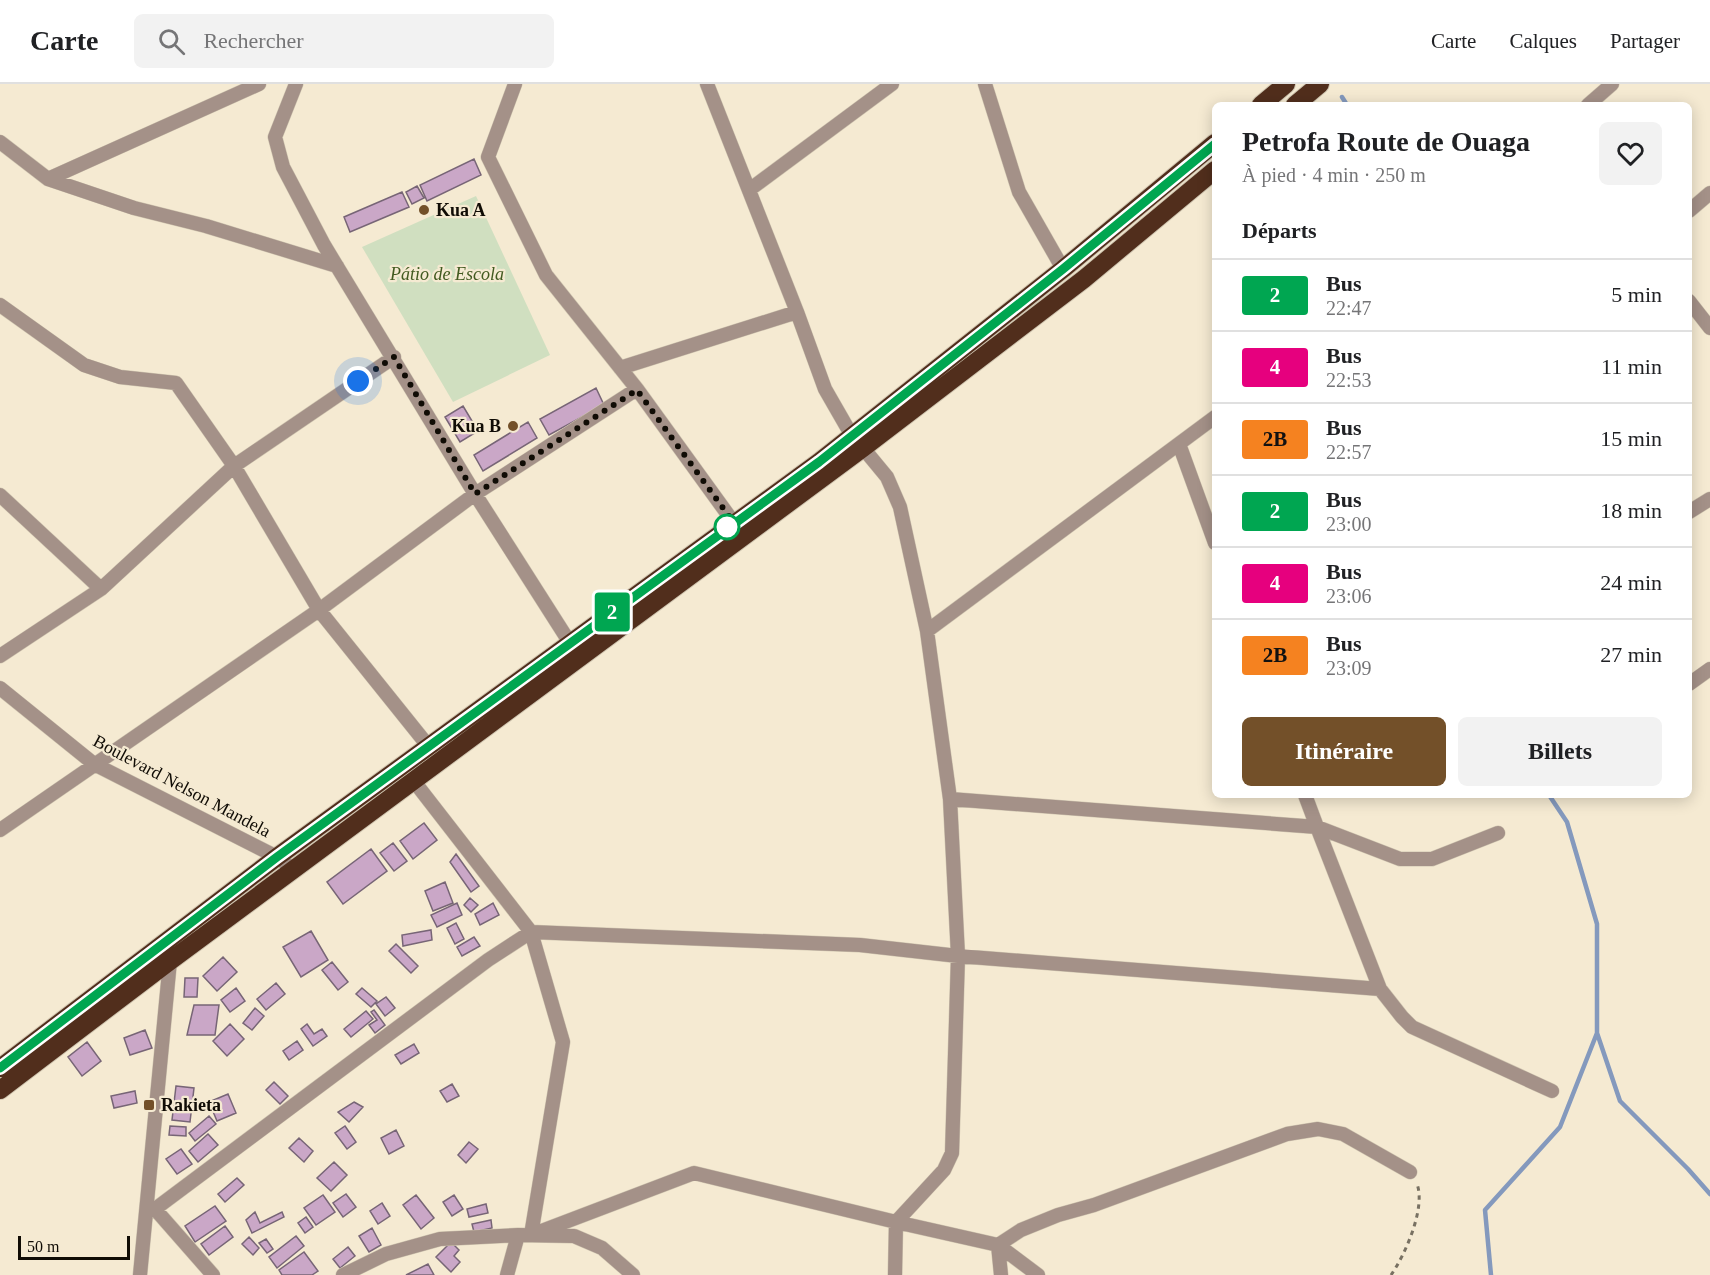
<!DOCTYPE html>
<html lang="fr">
<head>
<meta charset="utf-8">
<style>
	body { margin:0; font-family:"Times New Roman",serif; background:#f2f2f2; color:#202124; height:100vh; display:flex; flex-direction:column; font-size:22px; white-space:nowrap }
	* { box-sizing:border-box; margin:0 }
	p { font-size:20px; color:#757577 }
	.icon { flex:none; width:33px; height:33px; fill:none; stroke:currentColor; stroke-width:2; stroke-linecap:round; stroke-linejoin:round }
	.map { position:relative; flex:1; overflow:hidden }
	.drawer { position:absolute; left:1212px; top:18px; width:480px; height:696px; display:flex; flex-direction:column; background:#fff; border-radius:9px; box-shadow:0 3px 15px #0003 }
	.drawer>* { flex:none }
	.badge { padding:0 12px; border-radius:4px; font-size:21px; line-height:39px }
	.scale { position:absolute; left:18px; bottom:15px; width:112px; box-sizing:border-box; padding-left:6px; border:3px solid #100c05; border-top:0; font-size:16px; line-height:21px; white-space:nowrap; color:#100c05; -webkit-text-stroke:4px #f5ead2; paint-order:stroke }
	.you { position:absolute; width:30px; height:30px; margin:-15px; border:4px solid #fff; border-radius:50%; background:#1a73e8; box-shadow:0 0 0 9px #1a73e833 }
	.map>.badge { position:absolute; translate:-50% -50%; box-shadow:0 0 0 3px #fff }
	h2 { padding:0 30px; font-size:22px; line-height:54px }
	.round { display:grid; place-items:center; flex:none; width:63px; height:63px; border-radius:9px; background:#f2f2f2 }
	.overview { display:flex; align-items:center; justify-content:space-between; height:102px; padding:0 30px }
	h1 { font-size:28px; font-weight:700; line-height:45px }
	.cta { display:flex; gap:12px; margin-top:auto; padding:12px 30px }
	.cta a { flex:1; height:69px; border-radius:9px; background:#735029; color:#fff; font-size:24px; font-weight:700; line-height:69px; text-align:center }
	.cta a+a { background:#f2f2f2; color:#202124 }
	ul { padding:0; list-style:none }
	li { display:flex; align-items:center; gap:18px; height:72px; padding:0 30px; border-top:2px solid #e0e0e0 }
	li div { flex:1 }
	li b { display:block; font-size:22px }
	li em { font-style:normal }
	li .badge { min-width:66px; font-weight:700; text-align:center }
	header { display:flex; align-items:center; gap:36px; box-sizing:border-box; height:84px; padding:0 30px; background:#fff; border-bottom:2px solid #e0e0e0 }
	header strong { font-size:28px }
	nav { display:flex; gap:33px; margin-inline-start:auto; font-size:21px }
	.search { width:420px; height:54px; background:#f2f2f2; display:flex; align-items:center; gap:15px; box-sizing:border-box; padding:0 21px; border-radius:9px; color:#757577; font-size:22px }
	.map>svg:first-child { display:block }
	.green { fill:#d0dfc0 }
	.lines { fill:none; stroke-linecap:round; stroke-linejoin:round }
	.stream { stroke:#8499bd; stroke-width:4.5 }
	.building { fill:#caa7c7; stroke:#776576; stroke-width:1.5 }
	.street-casing { stroke:#d0c6b1; stroke-width:15 }
	.highway-casing { stroke:#d0c6b1; stroke-width:20 }
	.path { stroke:#787162; stroke-width:3; stroke-dasharray:4.5 4.5; stroke-linecap:butt }
	.street { stroke:#a49188; stroke-width:14 }
	.highway { stroke:#512e1c; stroke-width:18 }
	.line-casing { stroke:#fff; stroke-width:14 }
	.line { stroke:#00a651; stroke-width:9 }
	.walk { stroke:#100c05; stroke-width:6; stroke-dasharray:0 10.8 }
	.poi-dot { fill:#735029; stroke:#f5ead2; stroke-width:2 }
	.stop-dot { fill:#fff; stroke:#00a651; stroke-width:3 }
	.labels { text-anchor:middle; stroke-width:4.5; stroke-linejoin:round; paint-order:stroke }
	.poi-label { font-size:18px; font-weight:bold; fill:#100c05; stroke:#f5ead2; text-anchor:start }
	.park-label { font-size:18px; font-style:italic; fill:#425a20; stroke:#f5ead2 }
	.street-label { font-size:18px; fill:#100c05; stroke:#f5ead2 }
</style>
</head>
<body>
<header>
<strong>Carte</strong>
<div class="search"><svg class="icon" aria-label="search" viewBox="0 0 24 24"><circle cx="10" cy="10" r="6"/><path d="M15 15l6 6"/></svg>Rechercher</div>
<nav><a>Carte</a><a>Calques</a><a>Partager</a></nav>
</header>
<div class="map">
<svg width="1710" height="1191" viewBox="0 0 1710 1191">
	<rect width="100%" height="100%" fill="#f5ead2"/>
	<path class="green" d="M476,112L550,271L453,318L362,163Z"/>
	<g class="lines">
		<path class="stream" d="M1342,13L1347,21
			M1549,711L1567,738L1597,840V949L1620,1017L1688,1085L1710,1110
			M1491,1191L1485,1126L1560,1043L1597,949"/>
	</g>
	<path class="building" d="M474,75L481,91L427,117L420,101Z
		M417,102L424,114L412,120L406,108Z
		M402,108L409,123L350,148L344,133Z
		M596,304L604,321L549,351L540,335Z
		M463,322L478,347L460,358L445,333Z
		M528,338L537,354L483,387L474,371Z
		M424,739L437,756L413,775L400,757Z
		M393,759L407,777L394,787L380,769Z
		M371,765L387,787L343,820L327,798Z
		M456,770L479,802L471,808L450,778Z
		M445,798L453,819L433,827L425,807Z
		M470,814L478,821L471,828L464,821Z
		M457,819L462,831L437,843L431,831Z
		M493,819L499,831L480,841L475,830Z
		M456,839L464,855L455,860L447,844Z
		M431,846L432,856L403,862L402,851Z
		M311,847L328,876L301,893L283,863Z
		M474,853L480,862L462,872L457,863Z
		M396,860L418,882L411,889L389,867Z
		M223,873L237,888L217,907L203,892Z
		M332,878L348,898L338,906L322,886Z
		M185,894H198L197,913H184Z
		M276,899L285,910L266,926L257,915Z
		M236,904L245,917L230,928L221,916Z
		M362,904L377,917L371,923L356,910Z
		M386,913L395,924L385,932L376,920Z
		M194,921H219L215,951H187Z
		M255,924L264,932L252,946L243,939Z
		M374,926L385,941L375,949L369,941L377,936L371,928Z
		M366,927L373,935L351,953L344,945Z
		M230,940L244,955L227,972L213,957Z
		M307,940L314,950L322,945L327,952L313,962L301,945Z
		M145,946L152,964L130,971L124,954Z
		M297,957L303,966L289,976L283,967Z
		M87,958L101,977L82,992L68,973Z
		M414,960L419,969L401,980L395,971Z
		M274,998L288,1012L280,1020L266,1006Z
		M452,1000L459,1012L447,1018L440,1007Z
		M176,1002L194,1004L190,1038L172,1036Z
		M135,1007L137,1019L114,1024L111,1012Z
		M228,1010L236,1029L217,1037L209,1018Z
		M354,1018L363,1023L349,1038L338,1028Z
		M209,1032L216,1040L195,1057L189,1049Z
		M170,1042L186,1043V1052L169,1051Z
		M345,1042L356,1058L347,1065L335,1049Z
		M396,1046L404,1062L389,1070L381,1054Z
		M208,1050L218,1061L198,1078L189,1067Z
		M299,1054L313,1067L304,1078L289,1064Z
		M469,1058L478,1065L466,1079L458,1071Z
		M181,1065L192,1080L177,1090L166,1075Z
		M334,1078L347,1091L331,1107L317,1094Z
		M237,1094L244,1101L225,1118L218,1110Z
		M346,1110L356,1123L343,1133L333,1119Z
		M323,1111L335,1128L316,1141L304,1124Z
		M416,1111L434,1134L421,1145L403,1121Z
		M454,1111L463,1125L452,1132L443,1118Z
		M382,1119L390,1132L378,1140L370,1127Z
		M486,1120L488,1129L469,1133L467,1125Z
		M215,1122L226,1137L195,1158L185,1142Z
		M255,1128L260,1139L282,1128L284,1133L252,1149L246,1136Z
		M306,1133L313,1143L305,1149L298,1139Z
		M491,1136L492,1144L474,1148L472,1140Z
		M225,1142L233,1153L209,1171L201,1160Z
		M372,1144L381,1161L369,1168L359,1152Z
		M296,1152L304,1162L277,1184L269,1173Z
		M249,1153L259,1164L253,1171L242,1160Z
		M266,1155L273,1165L267,1169L259,1159Z
		M451,1158L459,1166L454,1172L460,1178L451,1188L436,1173Z
		M348,1163L355,1172L340,1184L333,1175Z
		M304,1168L318,1187L312,1191H282L279,1186Z
		M428,1180L434,1191H406Z"/>
	<g class="lines">
		<g class="street-casing">
			<path id="street" d="M296,0L275,53L283,83L324,161L475,410L570,559
				M515,0L488,73L546,191L637,305L734,439
				M707,0L797,228L825,305L852,352
				M985,0L1019,108L1063,185
				M1588,21L1612,0
				M0,58L48,95L134,124L206,142L337,182
				M48,95L259,0
				M749,106L892,0
				M1689,127L1710,109
				M1689,217L1710,244
				M0,221L84,281L120,293L176,299L234,382L319,526L429,663
				M620,284L797,228
				M1179,360L1215,459
				M863,364L887,393L900,423L927,547L950,715L958,872L952,1069L944,1086L896,1138L895,1191
				M0,411L101,505
				M1689,428L1710,415
				M927,547L1215,333
				M0,572L101,505L234,382L394,273
				M1689,600L1710,585
				M0,604L94,680L277,773L293,785
				M413,696L531,848L563,958L531,1151
				M1305,711L1317,743L1400,775H1432L1498,749
				M950,715L1317,743L1380,905L1402,933L1412,943L1552,1007
				M0,746L319,526L475,410L637,305
				M147,1122L155,1125L488,876L531,848L860,861L958,872L1380,905
				M155,1125L213,1191
				M531,1151L694,1089L896,1138L998,1161L1038,1191
				M140,1191L170,877L168,874
				M343,1191L386,1170L440,1155L518,1151L574,1152L602,1164L633,1191
				M507,1191L518,1151
				M1001,1191L998,1161L1021,1146L1058,1131L1094,1121L1287,1050L1318,1045L1343,1050L1410,1088"/>
		</g>
		<g class="highway-casing">
			<path id="highway" d="M1261,21L1286,0
				M1295,21L1320,0
				M0,984L277,773L819,378L1063,185L1215,59
				M0,1006L170,877L863,364L1084,195L1215,86"/>
		</g>
		<path class="path" d="M1391,1191C1405,1171 1426,1124 1417,1100"/>
		<use href="#street" class="street"/>
		<use href="#highway" class="highway"/>
	</g>
	<g class="lines">
		<g class="line-casing">
			<path id="line" d="M0,984L277,773L819,378L1063,185L1215,60"/>
		</g>
		<use href="#line" class="line"/>
		<path class="walk" d="M358,297L394,273L475,410L637,306L734,439L727,443"/>
	</g>
	<g class="poi-dot">
		<circle cx="424" cy="126" r="6"/>
		<circle cx="513" cy="342" r="6"/>
		<rect x="143" y="1015" width="12" height="12" rx="3"/>
	</g>
	<circle class="stop-dot" cx="727" cy="443" r="12"/>
	<g class="labels">
		<g class="poi-label">
			<text x="436" y="132">Kua A</text>
			<text x="501" y="348" text-anchor="end">Kua B</text>
			<text x="161" y="1027">Rakieta</text>
		</g>
		<g class="park-label">
			<text x="447" y="196">Pátio de Escola</text>
		</g>
		<g class="street-label">
			<text transform="translate(182 702) rotate(28)" y="6">Boulevard Nelson Mandela</text>
		</g>
	</g>
</svg>
<div class="scale">50 m</div>
<div class="you" style="left:358px;top:297px"></div>
<b class="badge" style="left:612px;top:528px;background:#00a651;color:#fff">2</b>
<section class="drawer">
<div class="overview"><div><h1>Petrofa Route de Ouaga</h1><p>À pied · 4 min · 250 m</p></div><a class="round"><svg class="icon" aria-label="heart" viewBox="0 0 24 24"><path d="M12 20l-8-8c-3-5 5-10 8-4 3-6 11-1 8 4z"/></svg></a></div>
<h2>Départs</h2>
<ul>
<li><span class="badge" style="background:#00a651;color:#fff">2</span><div><b>Bus</b><p>22:47</p></div><em>5 min</em></li>
<li><span class="badge" style="background:#e6007e;color:#fff">4</span><div><b>Bus</b><p>22:53</p></div><em>11 min</em></li>
<li><span class="badge" style="background:#f58220;color:#111">2B</span><div><b>Bus</b><p>22:57</p></div><em>15 min</em></li>
<li><span class="badge" style="background:#00a651;color:#fff">2</span><div><b>Bus</b><p>23:00</p></div><em>18 min</em></li>
<li><span class="badge" style="background:#e6007e;color:#fff">4</span><div><b>Bus</b><p>23:06</p></div><em>24 min</em></li>
<li><span class="badge" style="background:#f58220;color:#111">2B</span><div><b>Bus</b><p>23:09</p></div><em>27 min</em></li>
</ul>
<div class="cta"><a>Itinéraire</a><a>Billets</a></div>
</section>
</div>
</body>
</html>
